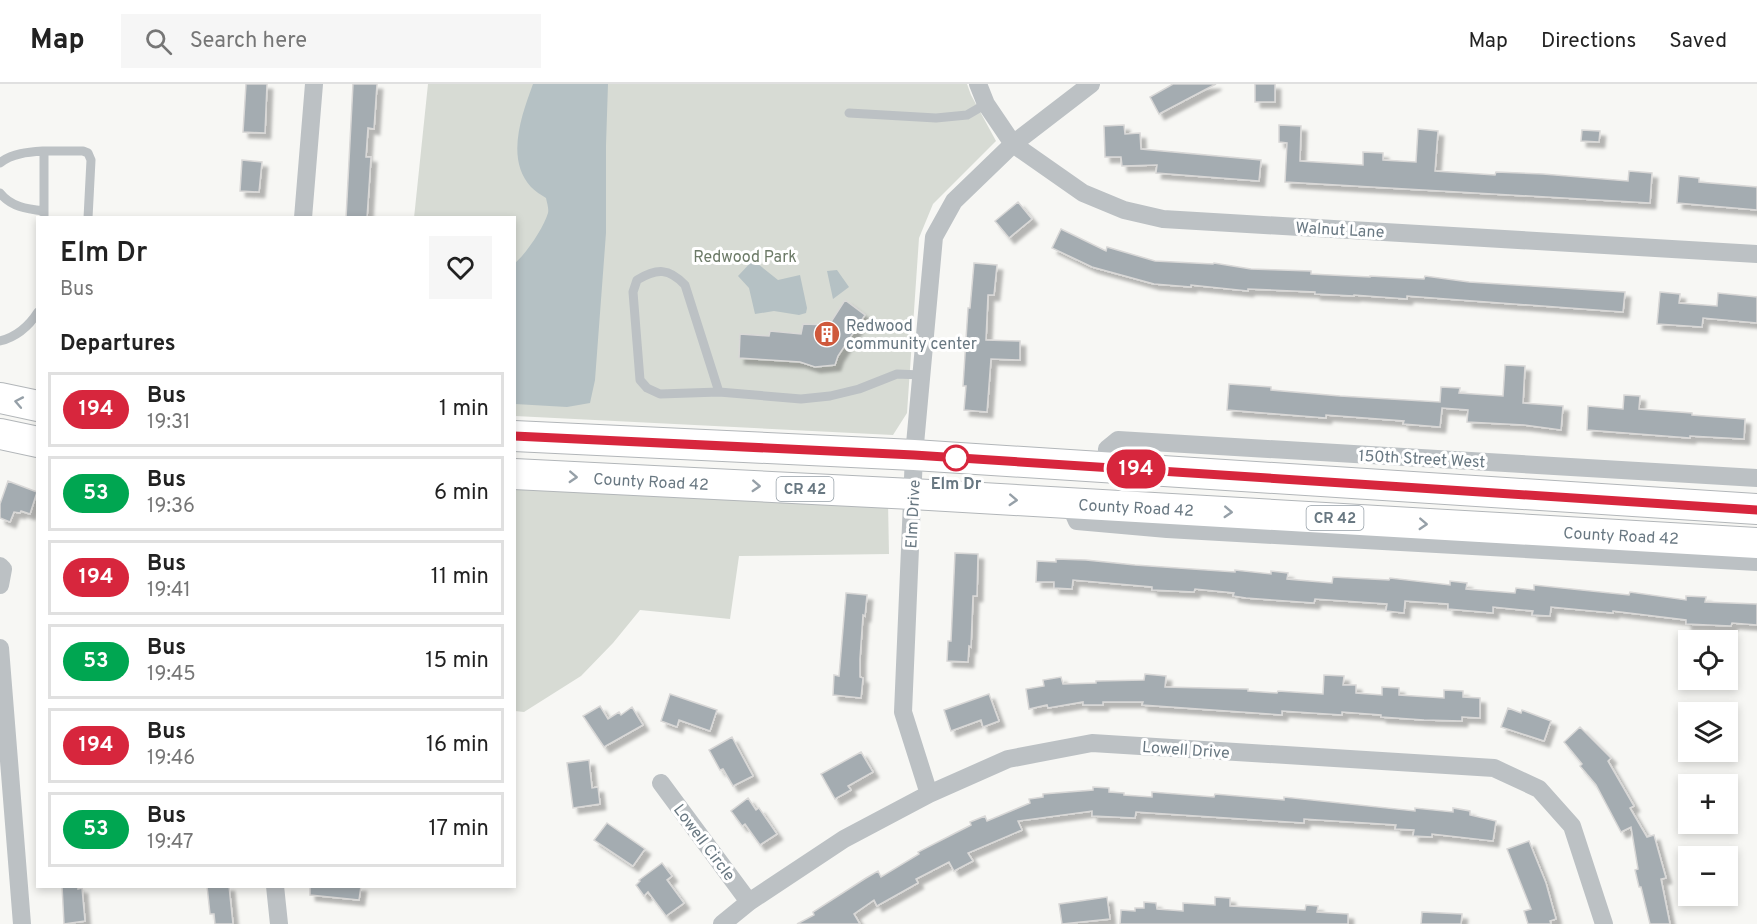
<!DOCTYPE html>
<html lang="en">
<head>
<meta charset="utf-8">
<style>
	body { margin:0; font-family:Overpass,sans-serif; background:#f6f6f6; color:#222; height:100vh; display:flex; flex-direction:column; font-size:22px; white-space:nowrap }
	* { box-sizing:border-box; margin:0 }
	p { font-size:20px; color:#767676 }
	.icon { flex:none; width:33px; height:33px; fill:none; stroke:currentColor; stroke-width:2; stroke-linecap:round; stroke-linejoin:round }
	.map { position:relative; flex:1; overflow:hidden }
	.sheet { position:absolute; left:36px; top:132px; width:480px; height:672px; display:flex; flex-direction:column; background:#fff; border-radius:0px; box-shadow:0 3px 9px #0003 }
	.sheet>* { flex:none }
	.badge { padding:0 12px; border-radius:20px; font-size:21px; line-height:39px }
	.controls { position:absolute; left:1678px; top:546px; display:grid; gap:12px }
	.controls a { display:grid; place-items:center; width:60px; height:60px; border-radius:0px; background:#fff; box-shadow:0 3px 9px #0003; font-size:30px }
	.map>.badge { position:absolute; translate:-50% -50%; box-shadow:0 0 0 3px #fff }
	h2 { padding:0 24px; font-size:22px; line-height:54px }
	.round { display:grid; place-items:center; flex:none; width:63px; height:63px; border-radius:0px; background:#f6f6f6 }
	.head { display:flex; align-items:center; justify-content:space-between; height:102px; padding:0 24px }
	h1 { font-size:28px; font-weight:600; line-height:45px }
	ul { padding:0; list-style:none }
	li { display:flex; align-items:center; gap:18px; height:75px; margin:0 12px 9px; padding:0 12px; border:3px solid #e0e0e0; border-radius:0px }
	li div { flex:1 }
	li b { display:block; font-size:22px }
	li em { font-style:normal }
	li .badge { min-width:66px; font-weight:700; text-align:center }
	header { display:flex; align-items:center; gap:36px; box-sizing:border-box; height:84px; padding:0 30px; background:#fff; border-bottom:2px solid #e0e0e0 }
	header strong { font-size:28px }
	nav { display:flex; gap:33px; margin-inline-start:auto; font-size:21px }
	.search { width:420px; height:54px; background:#f6f6f6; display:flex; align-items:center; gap:15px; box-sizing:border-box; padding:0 21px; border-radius:0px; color:#767676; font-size:22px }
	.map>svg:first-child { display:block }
	.green { fill:#d7dbd4 }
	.water { fill:#b5c1c4 }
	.building { fill:#a4acb1; stroke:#d9d8d7; stroke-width:1.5; filter:url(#shadow) }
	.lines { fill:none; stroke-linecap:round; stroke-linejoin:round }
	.trunk-casing { stroke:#b2b6b9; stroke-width:32 }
	.service { stroke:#bcc1c4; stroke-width:9 }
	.minor { stroke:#bcc1c4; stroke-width:18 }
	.trunk { stroke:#fff; stroke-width:30 }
	.oneway { stroke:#96a0a8 }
	.line-casing { stroke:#fff; stroke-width:14 }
	.line { stroke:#d7263d; stroke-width:9 }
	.stop-dot { fill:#fff; stroke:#d7263d; stroke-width:3 }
	.labels { text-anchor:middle; stroke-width:6; stroke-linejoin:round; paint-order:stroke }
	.shield { fill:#fff; stroke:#96a0a8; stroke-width:1.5 }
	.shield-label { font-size:15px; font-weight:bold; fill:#697882 }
	.street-label { font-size:16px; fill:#697882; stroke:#fff }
	.park-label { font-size:16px; fill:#6c7a67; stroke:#fff }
	.poi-label { font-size:16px; fill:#697882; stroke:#fff; text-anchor:start }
	.stop-label { font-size:16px; font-weight:bold; fill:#697882; stroke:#fff }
</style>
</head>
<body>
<header>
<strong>Map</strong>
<div class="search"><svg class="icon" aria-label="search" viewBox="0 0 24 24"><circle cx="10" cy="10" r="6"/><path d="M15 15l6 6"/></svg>Search here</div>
<nav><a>Map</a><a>Directions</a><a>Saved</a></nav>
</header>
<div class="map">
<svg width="1757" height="840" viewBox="0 0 1757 840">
	<defs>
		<filter id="shadow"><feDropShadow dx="5.5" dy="5.5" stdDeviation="1.5" flood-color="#0004"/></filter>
	</defs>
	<rect width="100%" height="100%" fill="#f7f7f4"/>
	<path class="green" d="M428,0H967L971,11L996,57L933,120L919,154L907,329L893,351L515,332L514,134H414Z
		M515,403L888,417L889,470L739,472L730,535L640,526L613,559L581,592L524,628L515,627Z"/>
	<path class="water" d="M533,0H608L606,61V149L595,296L590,319L567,323L515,320V179C526,170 544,143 548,129C549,125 547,119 546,114C541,111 535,107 531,103C505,75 522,30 533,0Z
		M753,176L778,196L800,191L807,224L806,229L799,231L774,227L755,230L749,204L738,192Z
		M837,186L849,203L833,215L827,187Z"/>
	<path class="building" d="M246,0H267L265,49L243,48Z
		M353,0H377L374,45L368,44L366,73H371L367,134H346Z
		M1173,0H1216L1159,30L1150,13Z
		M1255,0H1275V18H1255Z
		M1124,41L1125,50L1140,49L1141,65L1261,76L1259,97L1156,89L1157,81L1122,82L1121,73H1105L1104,42Z
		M1279,41L1301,42L1300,77L1363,81V68L1383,69V76L1416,78L1418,45L1438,47L1435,87L1495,91L1496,88L1543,90L1628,97L1629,87L1652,89L1650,119L1285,98L1287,59L1279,58Z
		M1582,46L1600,47L1599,58L1581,57Z
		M242,76L262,78L259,108L240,107Z
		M1679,92L1699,94V98L1757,103V126L1677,119Z
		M1018,118L1032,135L1009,154L995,137Z
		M1061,145L1106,167L1107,163L1155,177L1213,180L1214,179L1251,185L1311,187V190L1370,193V192L1424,195L1425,192L1469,198L1625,208L1623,228L1407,212V215L1354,211V212L1315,210V208L1248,205V207L1191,201V203L1154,200L1092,183L1052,164Z
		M974,179L997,181L994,211H988L986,256L1020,257V276L991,275L987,328L964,326L966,302H963L968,224H970Z
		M1660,208L1680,210L1679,219L1717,222L1718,209L1757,213V239L1703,234L1702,243L1657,240Z
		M845,216L865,231L838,272L835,281L815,283L800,278L739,274L740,250L769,252L770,247L801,250L803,240L829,241Z
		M1505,281L1525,282L1523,319L1563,322L1561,346L1524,341L1467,338L1468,326L1442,324L1440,343L1403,340L1404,337L1326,331V334L1227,326L1229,300L1271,303V306L1340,312L1440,318L1441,303L1460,304L1459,309L1503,312Z
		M1624,311L1640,312L1639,325L1692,329V331L1745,335L1744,355L1690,352V354L1587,346L1588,322L1623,325Z
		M8,397L37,408L30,430L21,427L20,429L14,428L10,438L0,434V420Z
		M955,469L978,470L977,512H973L971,563L969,562L968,578L947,577L948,557H951Z
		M1056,475L1086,476L1135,481L1235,488V486L1271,490V487L1288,489L1287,495L1332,499L1333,493L1389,496L1390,494L1450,501V497L1467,499L1466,505L1515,509L1516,504L1534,506V501L1629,511L1630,508L1686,516V512L1706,513L1705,518L1757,520V541L1732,539L1731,542L1686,540V536L1613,527V529L1551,523L1550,532L1532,531L1533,527L1493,523V529L1448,525V520L1405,517L1404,529L1386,527L1387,520L1315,515L1314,519L1246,514L1233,512L1234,509L1195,505L1194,508L1152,506V503L1073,496L1072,505L1054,504V498H1036L1037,477L1056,478Z
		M846,509L867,511L865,532L863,531L860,575V593L863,594L861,614L833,611L834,591L839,592Z
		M1145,590L1166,592L1165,603L1248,605V607L1277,609L1278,607L1323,610L1324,591L1344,592L1343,601H1356V609L1382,611V603L1399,604V611L1444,614V606L1463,607V613L1480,614V634L1462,633V637L1424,636L1381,633V631L1342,628V631L1282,627V631L1142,621L1143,618H1103V621H1083V618L1048,624L1047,621L1029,625L1026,605L1044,602L1043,596L1061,593L1063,600L1096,599V597L1144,596Z
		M670,610L717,626L710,647L679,636L677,643L661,637Z
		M989,610L999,637L983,643L981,636L951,647L944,626Z
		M600,622L608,635L619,628L621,631L632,623L643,641L604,663L583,632Z
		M1508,624L1521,629L1522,626L1551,637L1544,657L1501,643Z
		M1580,643L1611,674L1608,677L1634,722L1630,724L1647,753L1654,751L1666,794L1661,795L1670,840H1650L1641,803H1639L1635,786L1638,785L1631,743L1621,748L1596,701L1580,682L1582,680L1564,658Z
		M732,653L753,692L733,702L723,685L720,686L709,666Z
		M861,668L873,688L848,702L851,706L835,715L821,690Z
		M589,676L592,704L598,703L600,720L573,724L567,679Z
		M1093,703L1109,704V708L1124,709V711L1152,713V708L1214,713L1215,710L1284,716V713L1415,727V724L1453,728V724L1470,727V731L1496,737L1493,757L1432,750V753L1413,752L1414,746L1395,745L1396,741L1304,735V739L1136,728L1135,734L1092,732V727L1018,737L1022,746L968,769L973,777L954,787L949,778L916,795L918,799L877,822L874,816L854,830L860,840H797L814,831L813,828L866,794L878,787L881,793L919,770L918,768L971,741L970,738L985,732L987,737L1030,719L1029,715L1043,713V710L1093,706Z
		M748,714L756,726L759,724L777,750L760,761L745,740L742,742L731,727Z
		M607,739L645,765L633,782L594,756Z
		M1529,757L1546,799L1556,835L1550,837L1551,840H1528L1524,827L1531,825L1507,765Z
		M662,779L672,792L667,796L684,819L666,832L648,808L644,812L636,801L640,797L639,796Z
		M62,802H78V805L82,804L85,837L64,840Z
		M207,802H229L233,840H215L214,830H210Z
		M310,802H361L359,816L310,811Z
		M1107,813L1110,835L1062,840L1059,820Z
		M1215,813L1230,814V822L1305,826L1306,821L1318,822L1317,828L1348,830V840H1120L1121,826L1135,827V824H1144V818L1156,819L1157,825L1183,827V819L1215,821Z
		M1422,828L1462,830L1461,840H1421Z"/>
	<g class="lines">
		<g class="trunk-casing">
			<path id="trunk" d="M0,314L38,322
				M0,350L38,358
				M514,352L914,371L1757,425
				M514,390L912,410L1757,459"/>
		</g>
		<path class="service" d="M849,29L936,34L967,31L986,20
			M0,79C12,69 30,68 44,67
			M0,109C11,123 27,125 44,127
			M44,134V67H83L88,69L91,76L88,134
			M0,257C16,253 29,242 38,228
			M719,308L660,310L647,304L640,296L633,208L637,196C657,184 669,184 685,201L719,308L801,315L830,312L859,305L897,290L921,291"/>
		<path class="minor" d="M978,0L986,20L1013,60L1083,109L1124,126L1163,135L1757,170
			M303,134L314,0
			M1106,383L1107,365L1118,356L1757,394
			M1069,419L1077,437L1167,445L1757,478
			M0,482L3,485L0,501
			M0,564L22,840
			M661,699L749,818
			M929,710L903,628L914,371L934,153L954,117L1013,60L1091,0
			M275,802L279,840
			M722,840L749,818L844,755L929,710L1008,675L1092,659L1494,684L1539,705L1572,742L1604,840"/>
		<use href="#trunk" class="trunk"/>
	</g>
	<defs><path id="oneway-chevron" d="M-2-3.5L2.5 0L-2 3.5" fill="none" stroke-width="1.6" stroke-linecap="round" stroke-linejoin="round" transform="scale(1.5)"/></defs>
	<g class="oneway">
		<use href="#oneway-chevron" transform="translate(19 318) rotate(-169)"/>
		<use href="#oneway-chevron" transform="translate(573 393) rotate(3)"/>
		<use href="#oneway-chevron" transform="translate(756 402) rotate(3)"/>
		<use href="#oneway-chevron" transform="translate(1013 416) rotate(3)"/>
		<use href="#oneway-chevron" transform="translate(1228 428) rotate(3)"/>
		<use href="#oneway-chevron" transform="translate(1423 440) rotate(3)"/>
	</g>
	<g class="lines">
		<g class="line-casing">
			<path id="line" d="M514,352L914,371L1757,426"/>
		</g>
		<use href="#line" class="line"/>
	</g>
	<defs>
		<g id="building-disc" transform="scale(1.35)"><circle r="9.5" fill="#cf593c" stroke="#fff"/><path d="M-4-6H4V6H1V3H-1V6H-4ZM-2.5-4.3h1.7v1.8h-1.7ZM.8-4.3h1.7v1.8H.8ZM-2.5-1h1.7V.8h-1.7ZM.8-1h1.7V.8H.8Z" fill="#fff"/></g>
	</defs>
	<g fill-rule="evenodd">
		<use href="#building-disc" x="827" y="250"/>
	</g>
	<circle class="stop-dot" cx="956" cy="374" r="12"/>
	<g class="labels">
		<g class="shield">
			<rect x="776.5" y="393" width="57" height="24" rx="4.5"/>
			<rect x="1306.5" y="422" width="57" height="24" rx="4.5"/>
		</g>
		<g class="shield-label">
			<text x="805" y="410">CR 42</text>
			<text x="1335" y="439">CR 42</text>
		</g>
		<g class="street-label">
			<text transform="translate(1340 145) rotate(3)" y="6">Walnut Lane</text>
			<text transform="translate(1422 374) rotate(3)" y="6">150th Street West</text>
			<text transform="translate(651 397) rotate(3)" y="6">County Road 42</text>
			<text transform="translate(1136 423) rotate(3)" y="6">County Road 42</text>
			<text transform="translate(912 430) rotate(-87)" y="6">Elm Drive</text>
			<text transform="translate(1621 451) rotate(3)" y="6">County Road 42</text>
			<text transform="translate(1186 665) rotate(4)" y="6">Lowell Drive</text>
			<text transform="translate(705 758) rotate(53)" y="6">Lowell Circle</text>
		</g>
		<g class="park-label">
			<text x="745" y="178">Redwood Park</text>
		</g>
		<g class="poi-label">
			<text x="846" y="247">Redwood<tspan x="846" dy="18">community center</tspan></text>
		</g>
		<g class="stop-label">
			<text x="956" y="405">Elm Dr</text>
		</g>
	</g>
</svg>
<div class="controls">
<a><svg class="icon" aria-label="locate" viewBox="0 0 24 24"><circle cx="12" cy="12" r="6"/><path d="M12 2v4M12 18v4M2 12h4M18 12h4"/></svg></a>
<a><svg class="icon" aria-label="layers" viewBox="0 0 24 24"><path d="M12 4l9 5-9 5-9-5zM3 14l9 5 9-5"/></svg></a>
<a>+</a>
<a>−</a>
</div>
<b class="badge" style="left:1136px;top:385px;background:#d7263d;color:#fff">194</b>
<section class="sheet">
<div class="head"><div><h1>Elm Dr</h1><p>Bus</p></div><a class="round"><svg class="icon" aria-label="heart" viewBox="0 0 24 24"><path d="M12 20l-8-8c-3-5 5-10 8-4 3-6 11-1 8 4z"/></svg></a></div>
<h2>Departures</h2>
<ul>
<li><span class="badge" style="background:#d7263d;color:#fff">194</span><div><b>Bus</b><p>19:31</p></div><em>1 min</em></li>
<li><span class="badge" style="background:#00a651;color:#fff">53</span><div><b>Bus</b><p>19:36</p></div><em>6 min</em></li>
<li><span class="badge" style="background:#d7263d;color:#fff">194</span><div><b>Bus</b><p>19:41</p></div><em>11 min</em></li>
<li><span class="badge" style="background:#00a651;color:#fff">53</span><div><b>Bus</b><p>19:45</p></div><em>15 min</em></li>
<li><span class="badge" style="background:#d7263d;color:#fff">194</span><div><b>Bus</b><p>19:46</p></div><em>16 min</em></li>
<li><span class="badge" style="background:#00a651;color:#fff">53</span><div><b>Bus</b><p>19:47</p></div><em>17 min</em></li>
</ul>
</section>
</div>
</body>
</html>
